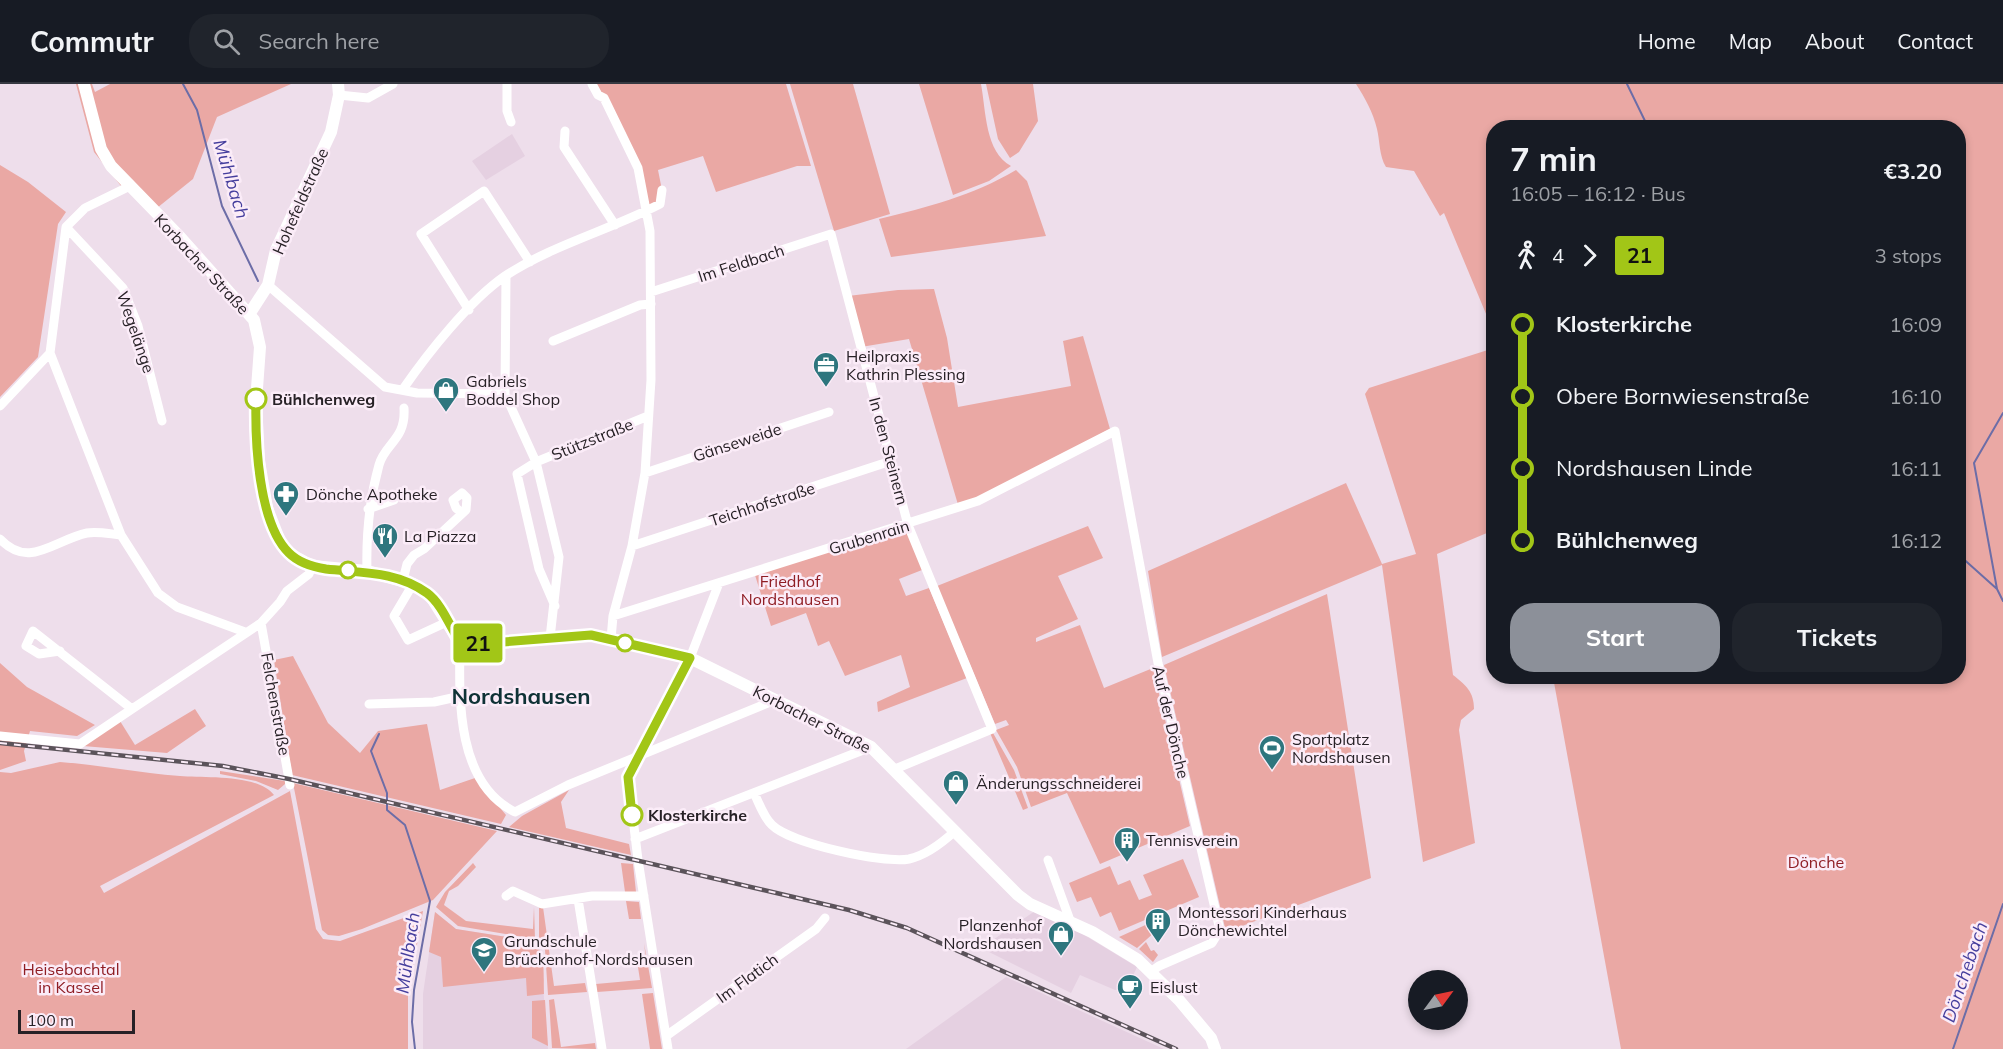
<!DOCTYPE html>
<html lang="en">
<head>
<meta charset="utf-8">
<style>
	body { margin:0; font-family:Mulish,sans-serif; background:#20242c; color:#f1f3f6; height:100vh; display:flex; flex-direction:column; font-size:22px; white-space:nowrap }
	* { box-sizing:border-box; margin:0 }
	p { font-size:20px; color:#9ea1a6 }
	.icon { flex:none; width:33px; height:33px; fill:none; stroke:currentColor; stroke-width:2; stroke-linecap:round; stroke-linejoin:round }
	.map { position:relative; flex:1; overflow:hidden }
	.side { position:absolute; left:1486px; top:36px; width:480px; height:564px; display:flex; flex-direction:column; background:#171b24; border-radius:24px; box-shadow:0 3px 9px #0003 }
	.side>* { flex:none }
	.badge { padding:0 12px; border-radius:4px; font-size:21px; line-height:39px }
	.needle { width:39px; rotate:57deg }
	.tools { position:absolute; left:1408px; top:886px; display:grid; gap:12px }
	.tools a { display:grid; place-items:center; width:60px; height:60px; border-radius:50%; background:#171b24; box-shadow:0 3px 9px #0003; font-size:30px }
	.scale { position:absolute; left:18px; bottom:15px; width:117px; box-sizing:border-box; padding-left:6px; border:3px solid #272126; border-top:0; font-size:16px; line-height:21px; white-space:nowrap; color:#272126; -webkit-text-stroke:4px #fbecf8; paint-order:stroke }
	.map>.badge { position:absolute; translate:-50% -50%; box-shadow:0 0 0 3px #fff }
	.legs { display:flex; align-items:center; gap:9px; height:66px; padding:0 24px; font-size:20px }
	.legs p { margin-inline-start:auto }
	.summary { display:flex; align-items:center; justify-content:space-between; height:102px; padding:0 24px }
	h1 { font-size:33px; font-weight:700; line-height:45px }
	.primary-button { display:flex; gap:12px; margin-top:auto; padding:12px 24px }
	.primary-button a { flex:1; height:69px; border-radius:24px; background:#8c9099; color:#fff; font-size:24px; font-weight:700; line-height:69px; text-align:center }
	.primary-button a+a { background:#20242c; color:#f1f3f6 }
	ul { padding:0 24px; list-style:none }
	li { display:flex; align-items:center; gap:21px; height:72px; font-size:22px }
	li i { display:grid; place-items:center; width:9px; height:100%; margin:0 8px; background:currentColor }
	li i::after { content:''; width:15px; height:15px; margin:-8px; border:4px solid; border-radius:50%; background:#171b24 }
	li p { margin-inline-start:auto }
	li:first-child i { background:linear-gradient(#0000 50%,currentColor 0) }
	li:last-child i { background:linear-gradient(currentColor 50%,#0000 0) }
	header { display:flex; align-items:center; gap:36px; box-sizing:border-box; height:84px; padding:0 30px; background:#171b24; border-bottom:2px solid #363941 }
	header strong { font-size:28px }
	nav { display:flex; gap:33px; margin-inline-start:auto; font-size:21px }
	.search { width:420px; height:54px; background:#20242c; display:flex; align-items:center; gap:15px; box-sizing:border-box; padding:0 21px; border-radius:24px; color:#9ea1a6; font-size:22px }
	.map>svg:first-child { display:block }
	.built { fill:#e5d0e1 }
	.green { fill:#eaa8a4 }
	.lines { fill:none; stroke-linecap:round; stroke-linejoin:round }
	.stream { stroke:#6c6da7; stroke-width:2 }
	.street { stroke:#fff; stroke-width:9 }
	.secondary { stroke:#fff; stroke-width:12 }
	.rail-casing { stroke:#5b535a; stroke-width:4.5 }
	.rail { stroke:#fbecf8; stroke-width:2; stroke-dasharray:7; stroke-linecap:butt }
	.line-1-casing { stroke:#fff; stroke-width:14 }
	.line-1 { stroke:#a2c617; stroke-width:9 }
	.stop-1-dot { fill:#fff; stroke:#a2c617; stroke-width:3 }
	.labels { text-anchor:middle; stroke-width:5; stroke-linejoin:round; paint-order:stroke }
	.street-label { font-size:16px; fill:#272126; stroke:#fbecf8 }
	.poi-label { font-size:16px; fill:#272126; stroke:#fbecf8; text-anchor:start }
	.stop-label { font-size:16px; font-weight:bold; fill:#272126; stroke:#fbecf8; text-anchor:start }
	.park-label { font-size:16px; fill:#8f1d24; stroke:#fbecf8 }
	.water-label { font-size:18px; font-style:italic; fill:#453e9d; stroke:#fbecf8 }
	.district-label { font-size:22px; font-weight:bold; fill:#0f3236; stroke:#fbecf8 }
</style>
</head>
<body>
<header>
<strong>Commutr</strong>
<div class="search"><svg class="icon" aria-label="search" viewBox="0 0 24 24"><circle cx="10" cy="10" r="6"/><path d="M15 15l6 6"/></svg>Search here</div>
<nav><a>Home</a><a>Map</a><a>About</a><a>Contact</a></nav>
</header>
<div class="map">
<svg width="2003" height="965" viewBox="0 0 2003 965">
	<rect width="100%" height="100%" fill="#eedeeb"/>
	<path class="built" d="M512,50L525,72L486,96L472,77Z
		M1035,827L1081,849L1137,883L1127,905L1115,906L1080,891L1071,909L981,864Z
		M435,828L456,845L532,857L540,863L548,965H423V910Z
		M1006,893L1164,965H906Z"/>
	<path class="green" d="M76,0H92L95,8L110,0H291L217,33L193,95L157,124L130,96L121,102L94,68Z
		M592,0H786L811,82H797L716,108L703,72L658,86L662,106L660,120L648,127L638,84Z
		M790,0H853L890,130L834,147Z
		M919,0H981C986,27 985,68 1011,82L989,97L953,111Z
		M986,0H1033L1038,37L1019,68L1010,74L998,55Z
		M1356,0H2003V965H1621L1553,593L1959,592V44H1494V249L1444,129L1440,132L1414,87L1386,83C1379,72 1380,57 1377,45C1373,28 1365,14 1356,0Z
		M0,81L28,98L66,128L58,140L38,273L0,313Z
		M1016,86L1027,97L1046,152L891,173L879,135C928,123 972,112 1016,86Z
		M934,205L947,254L958,323L1071,302L1063,257L1083,252L1110,345L959,424L909,255L861,263L848,212L898,206Z
		M1494,264V446L1437,470L1453,591C1466,601 1474,608 1474,625L1461,636L1459,646L1475,759L1423,778L1382,481L1162,573L1148,487L1346,399L1382,480L1416,470L1365,310L1369,304Z
		M908,441L922,486L899,495L906,512L929,504L967,594L878,628L877,618L910,603L901,571L845,592L829,557L818,562L806,529L771,542L754,488Z
		M1088,442L1103,474L1058,492L1078,535L1036,554V558L1080,541L1104,604L1153,584L1190,742L1100,780L1067,709L1031,723L1017,683L996,646L1009,641L1006,636L995,640L937,502Z
		M1327,510L1371,794L1226,848L1164,581Z
		M293,572L328,639L360,669L378,647L427,640L440,706L475,694L506,731L501,740L292,691L274,576Z
		M0,579L27,603L95,641L77,652L30,647L24,667L26,677L0,686Z
		M195,625L206,642L167,669L83,662L120,637L135,661Z
		M990,649H993L1014,686L1028,724L1023,726Z
		M60,678C100,681 140,689 180,692C204,694 258,690 274,711L100,802L104,809L290,707L316,845L323,855L340,857L423,827L408,911V965H0V688L11,689Z
		M220,687L285,697V700L278,706L256,697L220,690Z
		M293,699L497,747L433,816L362,845L339,852L328,851L322,846Z
		M569,706L561,718L566,744L629,760L631,771L509,743L522,732Z
		M1183,775L1199,813L1119,847L1111,828L1100,833L1091,813L1077,818L1069,799L1110,782L1118,801L1130,796L1139,816L1152,811L1143,791Z
		M473,779L476,783L458,802L449,807L444,821L466,837L533,845L534,823L535,855L458,842L436,823L445,808Z
		M621,779L633,780L636,808H625Z
		M626,817L639,818L641,835H629Z
		M543,823L554,902L585,899L587,908L548,911L545,866L539,857V824Z
		M435,828L456,845L532,857C547,867 543,893 544,910L527,912L526,894L443,903L441,873L429,868Z
		M1152,838L1156,847L1137,864L1119,853Z
		M1146,858L1151,867L1154,866L1158,871L1153,878L1139,865Z
		M644,859L652,904L597,908L596,900L640,896L637,877L646,875Z
		M653,909L662,965H650L642,910Z
		M554,915L561,963L595,959L596,965L552,964L549,916Z
		M545,916L548,962L532,954V917Z"/>
	<g class="lines">
		<path class="stream" d="M183,0L197,26L222,122L258,197
			M1627,0L1646,39L1654,44
			M1959,471L1997,505L2003,517
			M1997,505L1974,379L2003,329
			M379,650L371,667L387,709V726L405,741L430,817L414,906L412,938L415,965
			M1953,965L2003,820"/>
		<path class="street" d="M507,0V27L511,38
			M592,0L598,11L604,14L638,84L650,147L651,296L645,389L632,462L613,532L611,555
			M339,11L368,14L393,0
			M565,47L564,63L615,141
			M66,143L123,204L138,242L162,337
			M506,192L505,310L536,378L559,473L550,554
			M268,201L385,303L417,309L505,310
			M651,208L831,150L908,441L992,645L895,685
			M469,226L421,150L484,107L530,178
			M553,257L640,221L651,220
			M50,269L121,451
			M403,305C428,269 469,217 505,192C552,161 610,146 660,120L662,106
			M0,322L50,269L66,143L85,124L128,103
			M645,389L829,328
			M368,425L394,416
			M0,455C29,486 54,456 87,449C97,447 110,450 121,451L158,509L177,523L245,548
			M632,462L891,377
			M367,487C366,450 369,417 379,381C385,359 406,356 404,324
			M403,496L407,480L414,471L424,465L466,426L467,414L462,409L453,416L456,424L462,429
			M413,500L394,532L408,556L447,538
			M555,522L539,485L517,390L536,378L648,332
			M613,532L978,417L1115,347L1158,579L1220,846L1212,859L1159,882L1152,887
			M261,539L290,701
			M460,559C459,614 456,699 515,728L568,701L775,616
			M60,567L39,570L26,562L33,547L132,625L261,539L280,518L287,507L309,490L312,482
			M369,620L434,618L461,612
			M0,652L80,660L132,625
			M754,709C759,719 764,734 772,741C790,759 883,780 909,775C927,771 942,759 955,747
			M635,755L871,663
			M1048,776L1071,839
			M506,812L513,807L542,820L592,812H644
			M578,815L602,965
			M666,952L816,845L825,834
			M668,965L638,776L628,693L690,574L719,499"/>
		<path class="secondary" d="M84,0L101,65L111,82L180,153L254,236L260,263L256,318L259,377L267,424L281,460L290,470L312,482L367,487L413,500L430,511L460,559L465,561L591,551L690,574L871,663L1018,811L1030,820L1092,848L1138,876L1179,916L1211,954L1215,965
			M250,229L268,201L276,166L331,48L339,11L338,0"/>
		<g class="rail-casing">
			<path id="rail" d="M0,659L223,682L289,695L849,826L907,844L1176,965"/>
		</g>
		<use href="#rail" class="rail"/>
	</g>
	<g class="lines">
		<g class="line-1-casing">
			<path id="line-1" d="M256,315C255,356 258,439 289,469C298,478 313,483 326,485C362,489 396,487 427,509C442,520 450,543 460,558L465,561L591,551L690,574L628,693L632,731"/>
		</g>
		<use href="#line-1" class="line-1"/>
	</g>
	<defs>
		<g id="office-pin" transform="scale(1.35)"><path d="M0 17L-7.5 6A9.5 9.5 0 1 1 7.5 6Z" fill="#2e767e" stroke="#fbecf8"/><path d="M-6-3h4V-5.5h4V-3h4V5H-6ZM-1-4.5V-3h2v-1.5ZM-6 0V1H6V0Z" fill="#fff"/></g>
		<g id="shop-pin" transform="scale(1.35)"><path d="M0 17L-7.5 6A9.5 9.5 0 1 1 7.5 6Z" fill="#2e767e" stroke="#fbecf8"/><path d="M-5-2.5h2.3a2.7 3.5 0 0 1 5.4 0H5L5.5 6h-11ZM-1.5-2.5h3a1.5 2.3 0 0 0-3 0Z" fill="#fff"/></g>
		<g id="pharmacy-pin" transform="scale(1.35)"><path d="M0 17L-7.5 6A9.5 9.5 0 1 1 7.5 6Z" fill="#2e767e" stroke="#fbecf8"/><path d="M-2-6h4v4h4v4h-4v4h-4v-4h-4v-4h4Z" fill="#fff"/></g>
		<g id="restaurant-pin" transform="scale(1.35)"><path d="M0 17L-7.5 6A9.5 9.5 0 1 1 7.5 6Z" fill="#2e767e" stroke="#fbecf8"/><path d="M-5-6h1v4h1v-4h1v4h1v-4h1v5L-1.5 .5V6h-2V.5L-5-1ZM5-6V6H3V1.5H1.5Q1.5-4 5-6Z" fill="#fff"/></g>
		<g id="stadium-pin" transform="scale(1.35)"><path d="M0 17L-7.5 6A9.5 9.5 0 1 1 7.5 6Z" fill="#2e767e" stroke="#fbecf8"/><path d="M0-5a6.5 5 0 1 0 0 10a6.5 5 0 1 0 0-10ZM-3.5-1.8h7v3.6h-7Z" fill="#fff"/></g>
		<g id="building-pin" transform="scale(1.35)"><path d="M0 17L-7.5 6A9.5 9.5 0 1 1 7.5 6Z" fill="#2e767e" stroke="#fbecf8"/><path d="M-4-6H4V6H1V3H-1V6H-4ZM-2.5-4.3h1.7v1.8h-1.7ZM.8-4.3h1.7v1.8H.8ZM-2.5-1h1.7V.8h-1.7ZM.8-1h1.7V.8H.8Z" fill="#fff"/></g>
		<g id="school-pin" transform="scale(1.35)"><path d="M0 17L-7.5 6A9.5 9.5 0 1 1 7.5 6Z" fill="#2e767e" stroke="#fbecf8"/><path d="M0-5L7-2L0 1L-7-2ZM-4 1L0 2.5L4 1V4Q0 6-4 4Z" fill="#fff"/></g>
		<g id="cafe-pin" transform="scale(1.35)"><path d="M0 17L-7.5 6A9.5 9.5 0 1 1 7.5 6Z" fill="#2e767e" stroke="#fbecf8"/><path d="M-5.5-4.5H6V0H3Q3 3.5 0 3.5H-2.5Q-5.5 3.5-5.5 0ZM3-3.2v2h1.7v-2ZM-6 4.5H4V6H-6Z" fill="#fff"/></g>
	</defs>
	<g fill-rule="evenodd">
		<use href="#office-pin" x="826" y="281"/>
		<use href="#shop-pin" x="446" y="306"/>
		<use href="#pharmacy-pin" x="286" y="410"/>
		<use href="#restaurant-pin" x="385" y="452"/>
		<use href="#stadium-pin" x="1272" y="664"/>
		<use href="#shop-pin" x="956" y="699"/>
		<use href="#building-pin" x="1127" y="756"/>
		<use href="#building-pin" x="1158" y="837"/>
		<use href="#shop-pin" x="1061" y="850"/>
		<use href="#school-pin" x="484" y="866"/>
		<use href="#cafe-pin" x="1130" y="903"/>
	</g>
	<g class="stop-1-dot">
		<circle cx="256" cy="315" r="10"/>
		<circle cx="348" cy="486" r="8"/>
		<circle cx="625" cy="559" r="8"/>
		<circle cx="632" cy="731" r="10"/>
	</g>
	<g class="labels">
		<g class="street-label">
			<text transform="translate(300 117) rotate(-66)" y="6">Hohefeldstraße</text>
			<text transform="translate(741 179) rotate(-18)" y="6">Im Feldbach</text>
			<text transform="translate(202 180) rotate(47)" y="6">Korbacher Straße</text>
			<text transform="translate(136 248) rotate(71)" y="6">Wegelänge</text>
			<text transform="translate(592 355) rotate(-22)" y="6">Stützstraße</text>
			<text transform="translate(737 358) rotate(-18)" y="6">Gänseweide</text>
			<text transform="translate(889 367) rotate(75)" y="6">In den Steinern</text>
			<text transform="translate(762 420) rotate(-18)" y="6">Teichhofstraße</text>
			<text transform="translate(869 453) rotate(-17)" y="6">Grubenrain</text>
			<text transform="translate(276 620) rotate(80)" y="6">Felchenstraße</text>
			<text transform="translate(812 635) rotate(27)" y="6">Korbacher Straße</text>
			<text transform="translate(1171 638) rotate(77)" y="6">Auf der Dönche</text>
			<text transform="translate(747 894) rotate(-36)" y="6">Im Flatich</text>
		</g>
		<g class="poi-label">
			<text x="846" y="278">Heilpraxis<tspan x="846" dy="18">Kathrin Plessing</tspan></text>
			<text x="466" y="303">Gabriels<tspan x="466" dy="18">Boddel Shop</tspan></text>
			<text x="306" y="416">Dönche Apotheke</text>
			<text x="404" y="458">La Piazza</text>
			<text x="1292" y="661">Sportplatz<tspan x="1292" dy="18">Nordshausen</tspan></text>
			<text x="976" y="705">Änderungsschneiderei</text>
			<text x="1146" y="762">Tennisverein</text>
			<text x="1178" y="834">Montessori Kinderhaus<tspan x="1178" dy="18">Dönchewichtel</tspan></text>
			<text x="1042" y="847" text-anchor="end">Planzenhof<tspan x="1042" dy="18">Nordshausen</tspan></text>
			<text x="504" y="863">Grundschule<tspan x="504" dy="18">Brückenhof-Nordshausen</tspan></text>
			<text x="1150" y="909">Eislust</text>
		</g>
		<g class="stop-label">
			<text x="272" y="321">Bühlchenweg</text>
			<text x="648" y="737">Klosterkirche</text>
		</g>
		<g class="park-label">
			<text x="790" y="503">Friedhof<tspan x="790" dy="18">Nordshausen</tspan></text>
			<text x="1816" y="784">Dönche</text>
			<text x="71" y="891">Heisebachtal<tspan x="71" dy="18">in Kassel</tspan></text>
		</g>
		<g class="water-label">
			<text transform="translate(231 95) rotate(73)" y="6">Mühlbach</text>
			<text transform="translate(408 869) rotate(-82)" y="6">Mühlbach</text>
			<text transform="translate(1965 888) rotate(-71)" y="6">Dönchebach</text>
		</g>
		<g class="district-label">
			<text x="521" y="620">Nordshausen</text>
		</g>
	</g>
</svg>
<div class="tools">
<a><svg class="needle" viewBox="-14 -14 28 28"><path d="M0-13l5 13h-10z" fill="#e53935"/><path d="M0 13l5-13h-10z" fill="#9ea1a6"/></svg></a>
</div>
<div class="scale">100 m</div>
<b class="badge" style="left:478px;top:559px;background:#a2c617;color:#111">21</b>
<section class="side">
<div class="summary"><div><h1>7 min</h1><p>16:05 – 16:12 · Bus</p></div><b>€3.20</b></div>
<div class="legs"><svg class="icon" aria-label="walk" viewBox="0 0 24 24"><circle cx="13" cy="4" r="2"/><path d="M13 8l-2 6 4 7M11 14l-3 7M7 12l3-4h3l4 4"/></svg>4<svg class="icon" aria-label="forward" viewBox="0 0 24 24"><path d="M9 5l7 7-7 7"/></svg><b class="badge" style="background:#a2c617;color:#111">21</b><p>3 stops</p></div>
<ul>
<li><i style="color:#a2c617"></i><b>Klosterkirche</b><p>16:09</p></li>
<li><i style="color:#a2c617"></i><span>Obere Bornwiesenstraße</span><p>16:10</p></li>
<li><i style="color:#a2c617"></i><span>Nordshausen Linde</span><p>16:11</p></li>
<li><i style="color:#a2c617"></i><b>Bühlchenweg</b><p>16:12</p></li>
</ul>
<div class="primary-button"><a>Start</a><a>Tickets</a></div>
</section>
</div>
</body>
</html>
